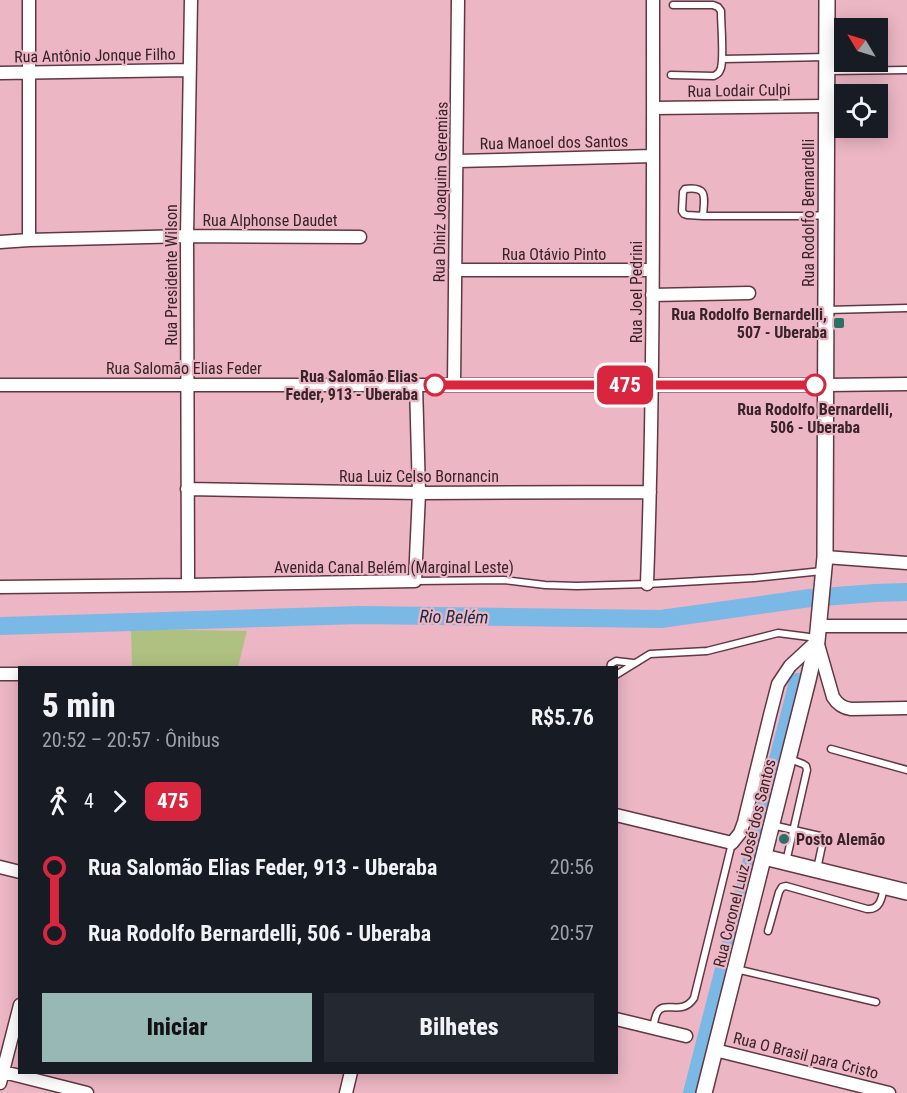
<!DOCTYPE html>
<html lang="pt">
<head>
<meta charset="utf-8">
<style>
	body { margin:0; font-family:"Roboto Condensed",sans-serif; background:#242831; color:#f1f3f6; height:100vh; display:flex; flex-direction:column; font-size:22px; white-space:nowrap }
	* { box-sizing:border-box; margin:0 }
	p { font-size:20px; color:#9ea1a6 }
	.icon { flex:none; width:33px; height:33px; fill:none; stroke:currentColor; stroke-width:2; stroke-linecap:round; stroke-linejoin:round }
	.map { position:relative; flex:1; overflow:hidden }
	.drawer { position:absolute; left:18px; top:666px; width:600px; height:408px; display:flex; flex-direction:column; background:#171b24; border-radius:0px; box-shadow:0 3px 15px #0003 }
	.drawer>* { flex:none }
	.badge { padding:0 12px; border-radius:9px; font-size:21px; line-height:39px }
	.needle { width:39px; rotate:308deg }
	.tools { position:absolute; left:834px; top:18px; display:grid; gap:12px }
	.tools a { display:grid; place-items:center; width:54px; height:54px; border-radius:0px; background:#171b24; box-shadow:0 3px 15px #0003; font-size:30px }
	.map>.badge { position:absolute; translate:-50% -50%; box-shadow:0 0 0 3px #fff }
	.legs { display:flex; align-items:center; gap:9px; height:66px; padding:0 24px; font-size:20px }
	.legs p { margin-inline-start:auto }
	.summary { display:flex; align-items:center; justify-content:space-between; height:102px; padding:0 24px }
	h1 { font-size:33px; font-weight:800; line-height:45px }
	.primary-button { display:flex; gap:12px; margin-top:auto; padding:12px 24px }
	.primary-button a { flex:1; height:69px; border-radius:0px; background:#98b8b5; color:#111; font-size:24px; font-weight:800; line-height:69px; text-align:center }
	.primary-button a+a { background:#242831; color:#f1f3f6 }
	ul { padding:0 24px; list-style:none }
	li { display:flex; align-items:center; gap:21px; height:66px; font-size:22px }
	li i { display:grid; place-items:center; width:9px; height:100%; margin:0 8px; background:currentColor }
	li i::after { content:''; width:15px; height:15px; margin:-8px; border:4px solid; border-radius:50%; background:#171b24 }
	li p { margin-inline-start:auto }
	li:first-child i { background:linear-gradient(#0000 50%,currentColor 0) }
	li:last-child i { background:linear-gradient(currentColor 50%,#0000 0) }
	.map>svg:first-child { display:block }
	.green { fill:#afc181 }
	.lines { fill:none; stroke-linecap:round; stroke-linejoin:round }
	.river { stroke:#7ab8e5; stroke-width:18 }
	.service-casing { stroke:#623643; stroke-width:9 }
	.minor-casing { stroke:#623643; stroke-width:15 }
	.tertiary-casing { stroke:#623643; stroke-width:18 }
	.service { stroke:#fff; stroke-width:6 }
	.minor { stroke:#fff; stroke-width:12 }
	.tertiary { stroke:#fff; stroke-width:15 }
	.line-1-casing { stroke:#fff; stroke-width:14 }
	.line-1 { stroke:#d7263d; stroke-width:9 }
	.poi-dot { fill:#2b7065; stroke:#ecb6c4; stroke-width:2 }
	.stop-1-dot { fill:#fff; stroke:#d7263d; stroke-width:3 }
	.labels { text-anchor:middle; stroke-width:4.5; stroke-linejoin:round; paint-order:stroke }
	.street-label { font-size:16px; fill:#372328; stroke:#ecb6c4 }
	.poi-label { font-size:16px; font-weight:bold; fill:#372328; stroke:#ecb6c4; text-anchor:end }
	.stop-label { font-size:16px; font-weight:bold; fill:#372328; stroke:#ecb6c4; text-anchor:end }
	.water-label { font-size:18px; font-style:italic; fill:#132e41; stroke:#ecb6c4 }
</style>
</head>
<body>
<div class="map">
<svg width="907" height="1093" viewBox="0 0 907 1093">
	<rect width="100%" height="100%" fill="#ecb6c4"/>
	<path class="green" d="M131,629L247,631L238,667L132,668Z"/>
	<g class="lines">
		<path class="river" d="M0,626L360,615L661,619L810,598L875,593L907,592
			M692,1093L798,682"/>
		<g class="service-casing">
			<path id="service" d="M722,59L827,57
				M828,71L907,70
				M671,75L714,76C719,73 719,73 721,68C724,56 721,26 721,11L718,7L713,5H673
				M703,216C704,198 709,186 685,189L683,192L682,211L684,214L687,215L703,216H810L825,215
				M827,310L907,308
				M415,581L504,580L545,585L577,586L647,584L754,578L822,571
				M610,668L611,664L616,661L633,663
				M616,675L650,654L707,651L778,633L817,638
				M831,749L907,770
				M772,825L820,836L823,841L817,869
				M786,862L807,770L806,766L803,764L790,759
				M768,931L779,892L782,887L786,886L867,909C880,910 882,898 884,887
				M736,969L876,1002
				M653,1028C654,1023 655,1017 657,1013C664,999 682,1017 694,998L732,843"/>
		</g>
		<g class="minor-casing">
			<path id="minor" d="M0,73L190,70
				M653,108L826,106
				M457,161L653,156
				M29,240V0
				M0,242L29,240L187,236L360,237
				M455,270H652
				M652,295L749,293
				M0,385H826L907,384
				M454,385L458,0
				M187,489L419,493L650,492
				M825,557L907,563
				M647,584C654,389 653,195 653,0
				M188,585L187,236L191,0
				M0,587L188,585L415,581L419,493L416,385
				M819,626H907
				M0,674H20
				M616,815L732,843L740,833L744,822L770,715L778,684L790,666L817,641L833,697C838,705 843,708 851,709L907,708
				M0,867L20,872
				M616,1019L686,1036
				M715,1050L889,1093
				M0,1071L87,1093
				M0,1083L20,1005
				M346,1093L351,1072"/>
		</g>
		<g class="tertiary-casing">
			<path id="tertiary" d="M764,857L907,892
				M704,1093L808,680L817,641L825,557L827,0"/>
		</g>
		<use href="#service" class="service"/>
		<use href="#minor" class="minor"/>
		<use href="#tertiary" class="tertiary"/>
	</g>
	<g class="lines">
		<g class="line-1-casing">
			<path id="line-1" d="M435,385H815"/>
		</g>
		<use href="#line-1" class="line-1"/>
	</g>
	<g class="poi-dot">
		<rect x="833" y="317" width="12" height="12" rx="3"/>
		<circle cx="784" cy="839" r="6"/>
	</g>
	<g class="stop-1-dot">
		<circle cx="435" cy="385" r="10"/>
		<circle cx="815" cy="385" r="10"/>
	</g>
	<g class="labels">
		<g class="street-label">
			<text transform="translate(95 55) rotate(-1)" y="6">Rua Antônio Jonque Filho</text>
			<text transform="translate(739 90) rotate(-1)" y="6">Rua Lodair Culpi</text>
			<text transform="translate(554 142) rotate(-1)" y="6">Rua Manoel dos Santos</text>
			<text transform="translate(440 192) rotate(-89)" y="6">Rua Diniz Joaquim Geremias</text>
			<text transform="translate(808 213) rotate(-90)" y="6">Rua Rodolfo Bernardelli</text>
			<text x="270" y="226">Rua Alphonse Daudet</text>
			<text x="554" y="260">Rua Otávio Pinto</text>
			<text transform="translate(171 275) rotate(-90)" y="6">Rua Presidente Wilson</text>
			<text transform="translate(636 292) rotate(-90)" y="6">Rua Joel Pedrini</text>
			<text x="184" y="374">Rua Salomão Elias Feder</text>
			<text x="419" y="482">Rua Luiz Celso Bornancin</text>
			<text x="394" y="573">Avenida Canal Belém (Marginal Leste)</text>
			<text transform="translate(744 863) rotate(-76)" y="6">Rua Coronel Luiz José dos Santos</text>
			<text transform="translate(806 1055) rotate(14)" y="6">Rua O Brasil para Cristo</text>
		</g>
		<g class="poi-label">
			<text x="827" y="320">Rua Rodolfo Bernardelli,<tspan x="827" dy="18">507 - Uberaba</tspan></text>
			<text x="796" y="845" text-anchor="start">Posto Alemão</text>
		</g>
		<g class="stop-label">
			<text x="418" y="382">Rua Salomão Elias<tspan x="418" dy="18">Feder, 913 - Uberaba</tspan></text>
			<text x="815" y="415" text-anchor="middle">Rua Rodolfo Bernardelli,<tspan x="815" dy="18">506 - Uberaba</tspan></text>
		</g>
		<g class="water-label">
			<text transform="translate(454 617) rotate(1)" y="6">Rio Belém</text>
		</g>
	</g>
</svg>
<div class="tools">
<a><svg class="needle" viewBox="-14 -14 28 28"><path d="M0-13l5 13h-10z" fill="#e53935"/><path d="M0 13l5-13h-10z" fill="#9ea1a6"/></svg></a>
<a><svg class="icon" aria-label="locate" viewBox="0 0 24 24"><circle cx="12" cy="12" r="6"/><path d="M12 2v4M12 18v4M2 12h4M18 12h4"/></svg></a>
</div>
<b class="badge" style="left:625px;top:385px;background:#d7263d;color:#fff">475</b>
<section class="drawer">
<div class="summary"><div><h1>5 min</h1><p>20:52 – 20:57 · Ônibus</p></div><b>R$5.76</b></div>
<div class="legs"><svg class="icon" aria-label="walk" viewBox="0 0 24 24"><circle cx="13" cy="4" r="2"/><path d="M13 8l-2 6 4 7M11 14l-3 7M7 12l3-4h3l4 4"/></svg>4<svg class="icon" aria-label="forward" viewBox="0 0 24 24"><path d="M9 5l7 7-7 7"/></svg><b class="badge" style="background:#d7263d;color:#fff">475</b></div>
<ul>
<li><i style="color:#d7263d"></i><b>Rua Salomão Elias Feder, 913 - Uberaba</b><p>20:56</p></li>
<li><i style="color:#d7263d"></i><b>Rua Rodolfo Bernardelli, 506 - Uberaba</b><p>20:57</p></li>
</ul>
<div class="primary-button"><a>Iniciar</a><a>Bilhetes</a></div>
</section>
</div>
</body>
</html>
